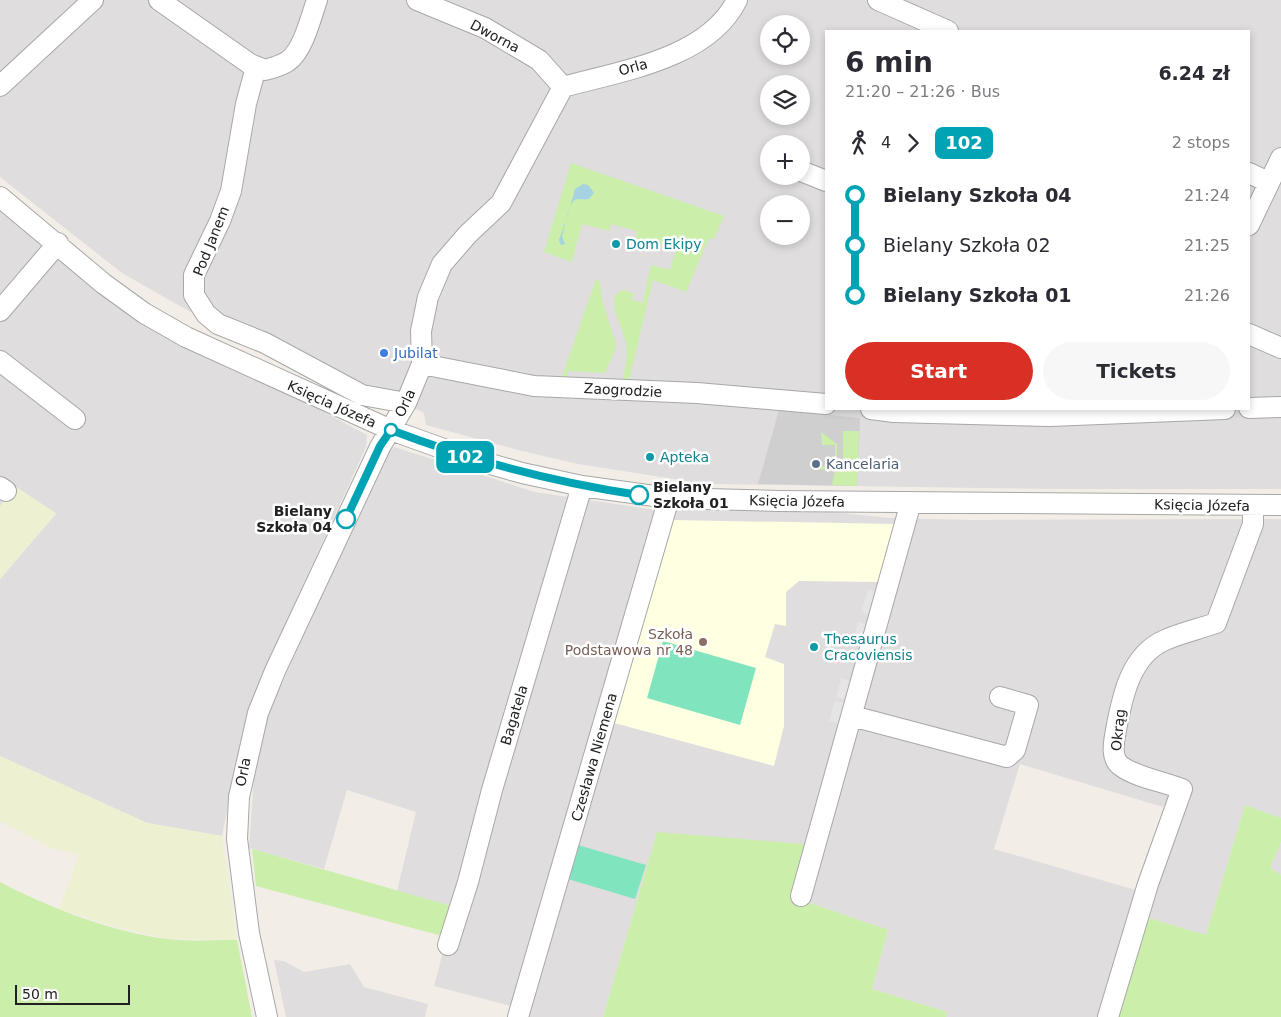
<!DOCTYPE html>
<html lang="en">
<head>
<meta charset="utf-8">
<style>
	body { margin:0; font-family:"DejaVu Sans",sans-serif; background:#f7f7f7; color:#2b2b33; height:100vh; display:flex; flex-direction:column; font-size:19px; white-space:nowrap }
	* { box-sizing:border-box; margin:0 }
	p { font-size:16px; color:#7c7c81 }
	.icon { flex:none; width:28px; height:28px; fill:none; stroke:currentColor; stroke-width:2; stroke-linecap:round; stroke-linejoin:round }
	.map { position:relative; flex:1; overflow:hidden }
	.sheet { position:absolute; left:825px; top:30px; width:425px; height:380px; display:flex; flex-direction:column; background:#fff; border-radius:0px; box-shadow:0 2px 8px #0003 }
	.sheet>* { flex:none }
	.badge { padding:0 10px; border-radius:8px; font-size:18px; line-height:32px }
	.tools { position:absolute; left:760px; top:15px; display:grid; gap:10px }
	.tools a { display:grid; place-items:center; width:50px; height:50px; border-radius:50%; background:#fff; box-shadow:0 2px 8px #0003; font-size:25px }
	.scale { position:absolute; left:15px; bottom:12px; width:115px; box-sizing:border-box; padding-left:5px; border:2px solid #212121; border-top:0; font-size:14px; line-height:18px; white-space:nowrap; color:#212121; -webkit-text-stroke:4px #fff; paint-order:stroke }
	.map>.badge { position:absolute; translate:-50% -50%; box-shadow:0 0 0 2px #fff }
	.legs { display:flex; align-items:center; gap:8px; height:55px; padding:0 20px; font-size:16px }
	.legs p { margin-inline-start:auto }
	.overview { display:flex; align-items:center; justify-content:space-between; height:85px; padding:0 20px }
	h1 { font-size:28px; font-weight:600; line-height:38px }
	.action { display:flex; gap:10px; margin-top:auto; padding:10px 20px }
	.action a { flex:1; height:58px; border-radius:30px; background:#d93025; color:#fff; font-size:20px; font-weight:600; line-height:58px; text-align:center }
	.action a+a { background:#f7f7f7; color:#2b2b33 }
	ul { padding:0 20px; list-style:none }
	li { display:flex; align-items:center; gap:18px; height:50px; font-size:19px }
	li i { display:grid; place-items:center; width:8px; height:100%; margin:0 6px; background:currentColor }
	li i::after { content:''; width:12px; height:12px; margin:-6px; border:4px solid; border-radius:50%; background:#fff }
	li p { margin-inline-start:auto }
	li:first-child i { background:linear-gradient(#0000 50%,currentColor 0) }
	li:last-child i { background:linear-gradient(currentColor 50%,#0000 0) }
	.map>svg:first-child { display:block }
	.residential { fill:#dfdddd; fill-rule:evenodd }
	.education { fill:#ffffe2 }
	.religious { fill:#cfcfcf }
	.farmland { fill:#eef1d1 }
	.grass { fill:#cbeeaa }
	.pitch { fill:#80e5bf }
	.parking { fill:#e5e5e5 }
	.water { fill:#a5d3e1 }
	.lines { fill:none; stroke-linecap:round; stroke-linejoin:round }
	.minor-casing { stroke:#a8a8a8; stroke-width:22 }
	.minor { stroke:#fff; stroke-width:20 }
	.line-1-casing { stroke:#fff; stroke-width:11 }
	.line-1 { stroke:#00a3b4; stroke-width:8 }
	.culture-dot { fill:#0f9aa8; stroke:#fff; stroke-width:2 }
	.shop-dot { fill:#3f7fe0; stroke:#fff; stroke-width:2 }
	.stop-1-dot { fill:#fff; stroke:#00a3b4; stroke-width:2.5 }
	.service-dot { fill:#5c6f8a; stroke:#fff; stroke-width:2 }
	.education-dot { fill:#8d6e63; stroke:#fff; stroke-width:2 }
	.labels { text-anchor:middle; stroke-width:5; stroke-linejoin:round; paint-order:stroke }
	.street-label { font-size:14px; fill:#212121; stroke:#fff }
	.culture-label { font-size:14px; fill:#0d838f; stroke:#fff; text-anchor:start }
	.shop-label { font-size:14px; fill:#366cbe; stroke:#fff; text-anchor:start }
	.service-label { font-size:14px; fill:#4e5e75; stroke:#fff; text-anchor:start }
	.stop-label { font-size:14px; font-weight:bold; fill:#212121; stroke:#fff; text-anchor:start }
	.education-label { font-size:14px; fill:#785e54; stroke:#fff; text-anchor:end }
</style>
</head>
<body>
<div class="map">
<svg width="1281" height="1017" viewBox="0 0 1281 1017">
	<rect width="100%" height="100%" fill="#f2eee7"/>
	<path class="residential" d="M0,0H1281V489H1057L706,484L578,464L518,450L426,425L424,413L288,346L194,314L122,273L0,177ZM769,24H801V56H769ZM826,31H1249V409H826ZM769,84H801V116H769ZM769,144H801V176H769ZM769,204H801V236H769Z
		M0,209L101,292L367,435L366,447L271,656L245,722L222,836L147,823L0,756V579L56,514L16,487L0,506Z
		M394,447L535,492L656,510L680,505L794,508L890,518L973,520L1281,519V818L1245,805L1206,935L1145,917L1178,786L1163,807L1020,764L994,849L1139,891L1104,1017H946L947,1012L872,989L888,930L790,896L657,832L603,1017H527L515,1007L434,986L455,907L397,891L416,812L347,790L324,869L249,848L254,776L263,730L276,697L384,457Z
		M1281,842V875L1270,868Z
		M274,960L284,961L304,972L350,964L364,987L428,1004L425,1017H286Z"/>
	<path class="education" d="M671,520L898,524L881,582L799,581L786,592V626L775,624L765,657L784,664V726L774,766L614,723L613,718Z"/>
	<path class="religious" d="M779,410L860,418L857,486L758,484Z"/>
	<path class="farmland" d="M16,487L56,513L0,579V506Z
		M0,756L147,823L222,836L237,940L167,939L119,928L59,909L79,855L51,848L0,821Z"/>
	<path class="grass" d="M571,163L724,216L714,239L709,238L686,292L653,280L629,380L623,379C625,368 628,355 626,343C624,329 602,294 624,290L634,294L632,300L643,303L651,265L670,270L676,249L636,238L637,231L611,224L609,231L582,224L572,262L544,252Z
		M596,279L600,282L602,300L616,344L615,350L605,373L568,371L567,377H562Z
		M843,431H859L857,486L832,485L834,473L843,469Z
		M821,432L837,444V467L819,470L820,466H835V445H822Z
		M1245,805L1281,818V842L1270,868L1281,875V1017H1113L1145,917L1206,935Z
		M657,832L804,844L790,896L888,930L872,989L947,1012L946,1017H603Z
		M252,849L455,907L446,937L256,886Z
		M0,882C47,907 115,933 167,939C190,942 214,940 237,940L252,1017H0Z"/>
	<path class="pitch" d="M663,641L756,668L740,725L647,698Z
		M578,845L646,865L635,899L568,879Z"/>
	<path class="parking" d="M868,589L879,593L873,615L861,612Z
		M858,622L870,625L866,638L854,635Z
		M841,678L853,682L847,700L836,697Z
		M835,701L846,704L840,724L829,721Z"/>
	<path class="water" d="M583,184L588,185L594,193L589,199C585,200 581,199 577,199C568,201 565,228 562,236L565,244L561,245L559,240C565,224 571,205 575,189Z"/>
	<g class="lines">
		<g class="minor-casing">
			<path id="minor" d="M159,0L250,64L265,70C272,68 281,66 288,61C303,51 311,17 317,0
				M417,0L485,28L539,60L563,87
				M878,0L948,31
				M256,67L246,104L231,191L220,221L194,275V295L206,314L218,324L265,343L362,395L406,403
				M0,86L93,0
				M801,171L826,181
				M1249,173L1268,182
				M0,197L104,284L144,313L186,337L391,430L466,457L522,473L582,486L669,498L779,501L1281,505
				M1249,225L1281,158
				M0,311L58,243
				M1249,334L1281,348
				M0,361L75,419
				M422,364L534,386L697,393L826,404
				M1249,408L1281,407
				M871,409L894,412L1050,416L1225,409
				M0,487L6,491
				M852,716L1007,757L1015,750L1028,705L1000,697
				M801,896L911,502
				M448,945L468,882L492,790L582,486
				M267,1017L249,933L237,839L239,797L258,713L275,671L380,447L406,403L422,364L421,331L428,297L442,264L468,234L501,203L563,87C620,71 708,59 737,0
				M518,1017L669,498
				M1108,1017L1148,884L1182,789C1165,782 1135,777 1121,766C1110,758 1114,742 1116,730C1122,698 1130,655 1165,640C1181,633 1199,629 1216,623L1253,524V506"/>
		</g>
		<use href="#minor" class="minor"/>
	</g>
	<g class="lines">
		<g class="line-1-casing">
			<path id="line-1" d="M346,519L380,446L391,430C472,461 553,482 639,495"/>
		</g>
		<use href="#line-1" class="line-1"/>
	</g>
	<g class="culture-dot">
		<circle cx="616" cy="244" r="5"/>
		<circle cx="650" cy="457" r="5"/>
		<circle cx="814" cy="647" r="5"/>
	</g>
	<circle class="shop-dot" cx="384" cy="353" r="5"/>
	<g class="stop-1-dot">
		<circle cx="391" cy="430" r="6"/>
		<circle cx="639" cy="495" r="9"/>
		<circle cx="346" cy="519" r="9"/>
	</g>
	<circle class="service-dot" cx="816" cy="464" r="5"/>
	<circle class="education-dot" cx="703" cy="642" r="5"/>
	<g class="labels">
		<g class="street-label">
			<text transform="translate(495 36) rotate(28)" y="5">Dworna</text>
			<text transform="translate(633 67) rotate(-16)" y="5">Orla</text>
			<text transform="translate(211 241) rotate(-68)" y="5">Pod Janem</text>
			<text transform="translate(623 390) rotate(3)" y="5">Zaogrodzie</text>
			<text transform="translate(405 403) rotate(-65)" y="5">Orla</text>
			<text transform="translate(332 404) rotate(24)" y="5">Księcia Józefa</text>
			<text transform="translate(797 501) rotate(1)" y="5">Księcia Józefa</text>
			<text transform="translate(1202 505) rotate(1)" y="5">Księcia Józefa</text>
			<text transform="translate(514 715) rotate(-73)" y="5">Bagatela</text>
			<text transform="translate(1118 730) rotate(-84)" y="5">Okrąg</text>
			<text transform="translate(594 757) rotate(-74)" y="5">Czesława Niemena</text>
			<text transform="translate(243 772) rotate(-79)" y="5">Orla</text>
		</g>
		<g class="culture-label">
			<text x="626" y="249">Dom Ekipy</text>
			<text x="660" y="462">Apteka</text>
			<text x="824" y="644">Thesaurus<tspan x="824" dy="16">Cracoviensis</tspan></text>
		</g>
		<g class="shop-label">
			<text x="394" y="358">Jubilat</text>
		</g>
		<g class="service-label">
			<text x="826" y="469">Kancelaria</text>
		</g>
		<g class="stop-label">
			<text x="653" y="492">Bielany<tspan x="653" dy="16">Szkoła 01</tspan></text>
			<text x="332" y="516" text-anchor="end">Bielany<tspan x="332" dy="16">Szkoła 04</tspan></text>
		</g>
		<g class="education-label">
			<text x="693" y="639">Szkoła<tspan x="693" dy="16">Podstawowa nr 48</tspan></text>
		</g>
	</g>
</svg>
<div class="tools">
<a><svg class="icon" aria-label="locate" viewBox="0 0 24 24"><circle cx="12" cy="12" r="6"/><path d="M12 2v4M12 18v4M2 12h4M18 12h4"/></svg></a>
<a><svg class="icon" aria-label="layers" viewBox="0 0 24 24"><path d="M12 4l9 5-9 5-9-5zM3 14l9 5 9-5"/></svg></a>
<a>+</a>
<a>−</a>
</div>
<div class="scale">50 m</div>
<b class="badge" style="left:465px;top:457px;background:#00a3b4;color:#fff">102</b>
<section class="sheet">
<div class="overview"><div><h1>6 min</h1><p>21:20 – 21:26 · Bus</p></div><b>6.24 zł</b></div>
<div class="legs"><svg class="icon" aria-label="walk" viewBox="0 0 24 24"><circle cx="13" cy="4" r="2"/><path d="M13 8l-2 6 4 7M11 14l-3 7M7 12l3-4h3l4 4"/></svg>4<svg class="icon" aria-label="forward" viewBox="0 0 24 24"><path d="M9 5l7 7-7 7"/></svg><b class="badge" style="background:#00a3b4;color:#fff">102</b><p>2 stops</p></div>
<ul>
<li><i style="color:#00a3b4"></i><b>Bielany Szkoła 04</b><p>21:24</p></li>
<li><i style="color:#00a3b4"></i><span>Bielany Szkoła 02</span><p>21:25</p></li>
<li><i style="color:#00a3b4"></i><b>Bielany Szkoła 01</b><p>21:26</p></li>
</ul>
<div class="action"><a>Start</a><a>Tickets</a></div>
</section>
</div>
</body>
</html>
